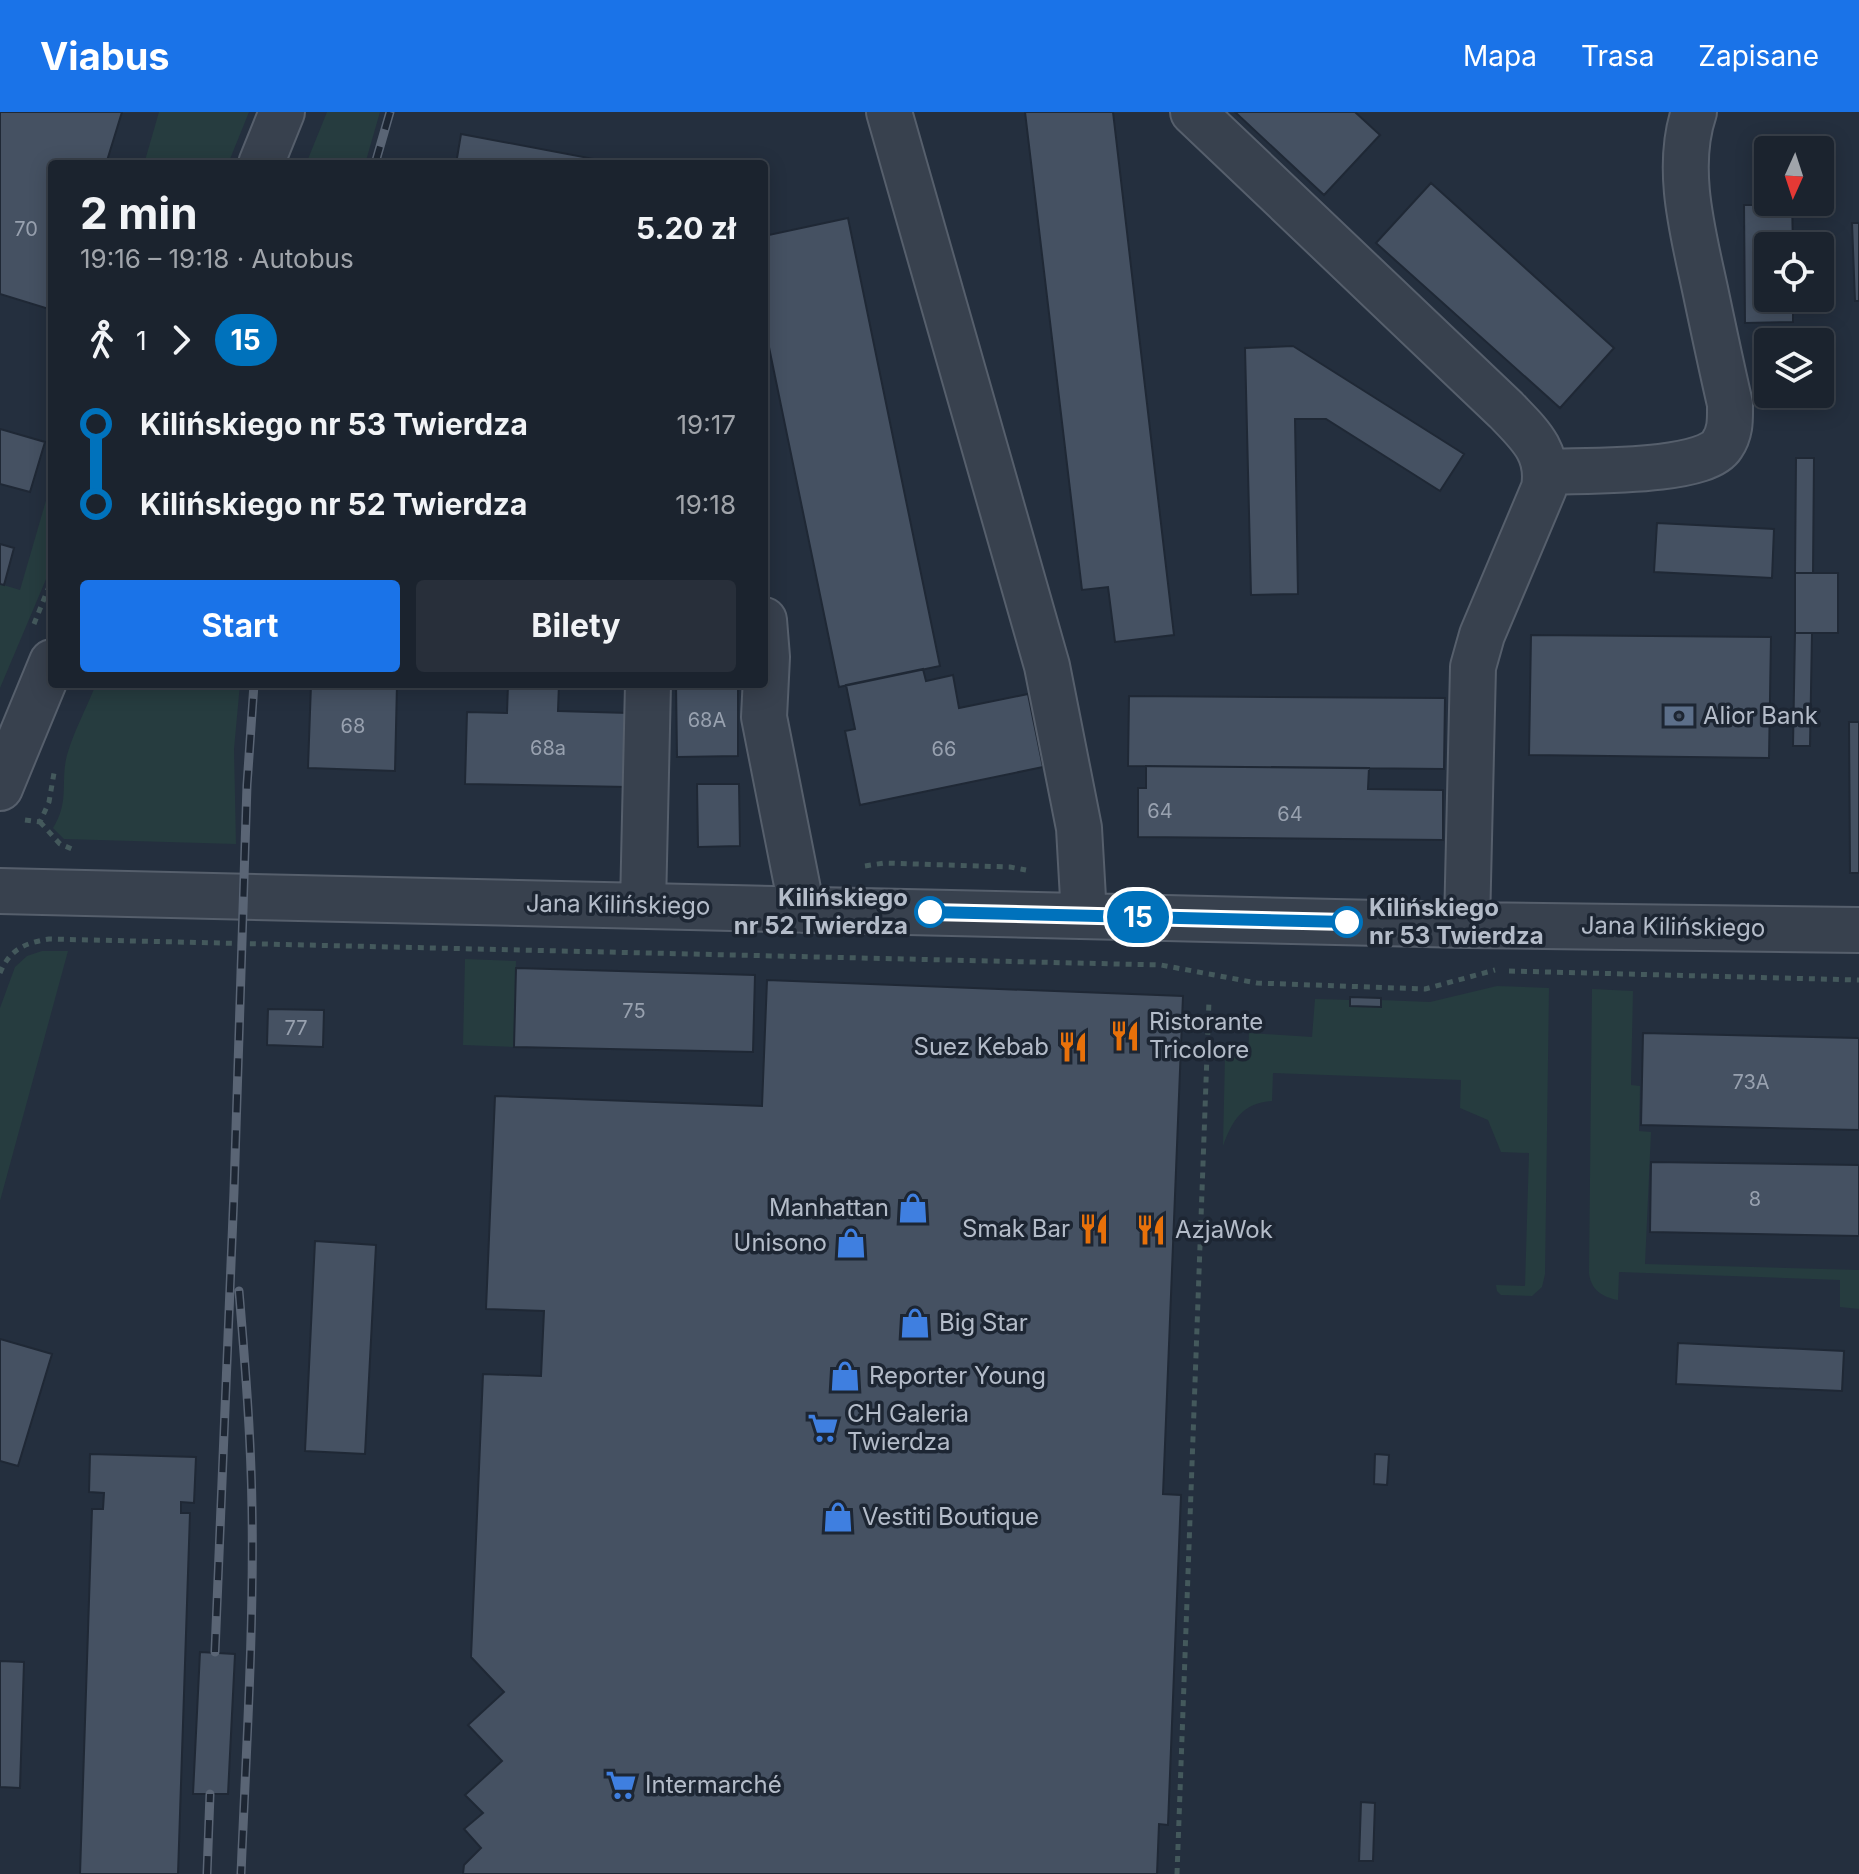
<!DOCTYPE html>
<html lang="pl">
<head>
<meta charset="utf-8">
<style>
	body { margin:0; font-family:Inter,sans-serif; background:#282f3a; color:#f1f3f6; height:100vh; display:flex; flex-direction:column; font-size:30px; white-space:nowrap }
	* { box-sizing:border-box; margin:0 }
	p { font-size:26px; color:#a0a4aa }
	.icon { flex:none; width:44px; height:44px; fill:none; stroke:currentColor; stroke-width:2; stroke-linecap:round; stroke-linejoin:round }
	.map { position:relative; flex:1; overflow:hidden }
	.panel { position:absolute; left:48px; top:48px; width:720px; height:528px; display:flex; flex-direction:column; background:#1b232e; border-radius:8px; box-shadow:0 4px 20px #0003,0 0 0 2px #39404a }
	.panel>* { flex:none }
	.badge { padding:0 16px; border-radius:26px; font-size:28px; line-height:52px }
	.needle { width:52px; rotate:183deg }
	.fabs { position:absolute; left:1754px; top:24px; display:grid; gap:16px }
	.fabs a { display:grid; place-items:center; width:80px; height:80px; border-radius:8px; background:#1b232e; box-shadow:0 4px 20px #0003,0 0 0 2px #39404a; font-size:40px }
	.map>.badge { position:absolute; translate:-50% -50%; box-shadow:0 0 0 4px #fff }
	.legs { display:flex; align-items:center; gap:12px; height:88px; padding:0 32px; font-size:26px }
	.legs p { margin-inline-start:auto }
	.overview { display:flex; align-items:center; justify-content:space-between; height:136px; padding:0 32px }
	h1 { font-size:44px; font-weight:700; line-height:60px }
	.action { display:flex; gap:16px; margin-top:auto; padding:16px 32px }
	.action a { flex:1; height:92px; border-radius:8px; background:#1a73e8; color:#fff; font-size:32px; font-weight:700; line-height:92px; text-align:center }
	.action a+a { background:#282f3a; color:#f1f3f6 }
	ul { padding:0 32px; list-style:none }
	li { display:flex; align-items:center; gap:28px; height:80px; font-size:30px }
	li i { display:grid; place-items:center; width:12px; height:100%; margin:0 10px; background:currentColor }
	li i::after { content:''; width:20px; height:20px; margin:-10px; border:6px solid; border-radius:50%; background:#1b232e }
	li p { margin-inline-start:auto }
	li:first-child i { background:linear-gradient(#0000 50%,currentColor 0) }
	li:last-child i { background:linear-gradient(currentColor 50%,#0000 0) }
	header { display:flex; align-items:center; gap:48px; box-sizing:border-box; height:112px; padding:0 40px; background:#1a73e8; color:#fff }
	header strong { font-size:38px }
	nav { display:flex; gap:44px; margin-inline-start:auto; font-size:28px }
	.map>svg:first-child { display:block }
	.green { fill:#263c3f }
	.building { fill:#455162; stroke:#1f2835; stroke-width:2 }
	.lines { fill:none; stroke-linecap:round; stroke-linejoin:round }
	.minor-casing { stroke:#565f6c; stroke-width:48 }
	.path { stroke:#44595c; stroke-width:5; stroke-dasharray:6 6; stroke-linecap:butt }
	.minor { stroke:#38414e; stroke-width:44 }
	.rail-casing { stroke:#5a6575; stroke-width:9 }
	.rail { stroke:#1d2633; stroke-width:6; stroke-dasharray:18; stroke-linecap:butt }
	.line-1-casing { stroke:#fff; stroke-width:18 }
	.line-1 { stroke:#0072bc; stroke-width:12 }
	.stop-1-dot { fill:#fff; stroke:#0072bc; stroke-width:4 }
	.labels { text-anchor:middle; stroke-width:7; stroke-linejoin:round; paint-order:stroke }
	.number-label { font-size:20px; fill:#98a1af }
	.poi-label { font-size:24px; fill:#b4bcc9; stroke:#1d2633; text-anchor:start }
	.stop-label { font-size:24px; font-weight:bold; fill:#b4bcc9; stroke:#1d2633; text-anchor:end }
	.street-label { font-size:24px; fill:#b4bcc9; stroke:#1d2633 }
</style>
</head>
<body>
<header>
<strong>Viabus</strong>
<nav><a>Mapa</a><a>Trasa</a><a>Zapisane</a></nav>
</header>
<div class="map">
<svg width="1859" height="1762" viewBox="0 0 1859 1762">
	<rect width="100%" height="100%" fill="#242f3e"/>
	<path class="green" d="M159,0H249L228,52H144Z
		M327,0H380L365,52H306Z
		M52,368V453L0,576V472L20,478Z
		M96,572H240L234,637L236,732L64,727L53,716C70,689 60,670 67,643C74,619 87,595 96,572Z
		M42,839H68L0,1089V896L15,855L27,844Z
		M465,847L516,849L514,935L463,933Z
		M1497,874L1549,876L1545,1162L1542,1175L1532,1184L1501,1183L1497,1179L1496,1173L1525,1174L1529,1041L1501,1040L1488,1008L1460,996L1461,968L1273,961L1272,989C1242,991 1232,1009 1223,1034L1225,943L1248,944L1249,921L1312,925L1315,887L1350,888V894L1380,895L1381,888L1430,890Z
		M1592,877L1633,879L1631,973L1640,974L1639,1019L1651,1020L1645,1152L1859,1158V1197L1840,1195V1168L1619,1160L1618,1188C1602,1185 1591,1178 1589,1161Z"/>
	<path class="building" d="M0,0H122L106,52H52V198L0,182Z
		M1025,0H1113L1174,523L1115,530L1108,475L1082,478Z
		M1235,0H1355L1380,23L1324,83Z
		M461,22L615,51V52H456Z
		M1756,47H1768V90H1792L1793,134H1768V186H1793V210L1745,211L1744,93H1756Z
		M1431,71L1614,236L1560,296L1376,131Z
		M848,106L940,554L839,575L764,211V124Z
		M1852,111H1859V189H1855Z
		M1293,234L1464,342L1440,379L1326,307H1295L1298,482L1251,483L1245,236Z
		M0,317L45,330L30,380L0,372Z
		M1796,346H1814L1813,461H1795Z
		M1657,411L1774,417L1772,466L1654,460Z
		M0,432L14,436L4,473L0,472Z
		M1795,461H1838V521H1795Z
		M1795,521H1812L1810,634H1793Z
		M1531,523L1771,525L1769,646L1529,643Z
		M923,557L926,569L953,563L959,596L1028,582L1043,655L860,693L845,619L855,617L846,573Z
		M311,572H397L395,659L308,656Z
		M508,572H559L558,599L630,601L628,675L465,672L467,600L507,601Z
		M676,572H738V644L677,645Z
		M1129,584L1445,586L1444,657L1128,654Z
		M1849,610H1859V761H1850Z
		M1146,654L1369,656L1368,677L1443,678V728L1138,725V676H1146Z
		M697,672H739L740,734L698,735Z
		M516,856L755,863L753,940L514,935Z
		M767,868L1183,884L1163,1382L1181,1383L1168,1713L1159,1712L1157,1762H463L464,1753L481,1736L464,1717L483,1701L465,1683L502,1649L468,1613L504,1580L471,1545L483,1262L541,1264L544,1199L486,1197L495,984L762,994Z
		M1350,885L1381,886V895L1350,894Z
		M268,897L324,898L323,935L267,933Z
		M1643,921L1859,926V1018L1641,1013Z
		M1651,1050L1859,1053V1124L1650,1120Z
		M315,1129L376,1133L365,1342L305,1339Z
		M0,1227L52,1242L18,1354L0,1349Z
		M1678,1231L1844,1239L1842,1279L1676,1272Z
		M90,1342L196,1345L194,1391L181,1390V1401H190L178,1762H80L92,1397H103L104,1381L89,1380Z
		M1375,1342L1389,1343L1387,1373L1374,1372Z
		M200,1540L235,1542L228,1682H193Z
		M0,1549L24,1550L20,1676L0,1675Z
		M1361,1690L1375,1691L1373,1749H1359Z"/>
	<g class="lines">
		<g class="minor-casing">
			<path id="minor" d="M889,0L1047,554L1079,716L1084,804
				M1193,0L1506,298C1529,322 1550,340 1544,376L1482,523L1473,555L1467,813
				M261,52L282,0
				M1547,360C1582,358 1704,362 1722,333C1731,320 1730,307 1730,292C1721,253 1713,215 1705,177C1693,121 1675,56 1694,0
				M764,508L767,545L764,605L802,798
				M0,676L52,550
				M0,779L1467,813L1859,818
				M643,794L648,572"/>
		</g>
		<path class="path" d="M34,512L52,467
			M25,708L40,710L49,690L54,661
			M40,710L60,732L72,737
			M865,754L884,751L1010,755L1026,758
			M1509,859L1859,868
			M0,861C10,837 25,831 49,827L1161,853L1257,871L1425,877L1495,858
			M1177,1762L1209,888"/>
		<use href="#minor" class="minor"/>
		<g class="rail-casing">
			<path id="rail" d="M375,52L390,0
				M239,1179C245,1251 251,1324 252,1397C254,1519 246,1641 241,1762
				M215,1540L234,1079L247,673L254,572
				M207,1762L210,1682"/>
		</g>
		<use href="#rail" class="rail"/>
	</g>
	<g class="lines">
		<g class="line-1-casing">
			<path id="line-1" d="M930,800L1347,810"/>
		</g>
		<use href="#line-1" class="line-1"/>
	</g>
	<defs>
		<g id="bank-bare" transform="scale(2.4)"><path d="M-6-4H6V4H-6ZM0-2.3a2.3 2.3 0 1 0 0 4.6a2.3 2.3 0 1 0 0-4.6Z" fill="#5c6f8a" stroke="#1d2633" stroke-width="2.5" paint-order="stroke"/></g>
		<g id="restaurant-bare" transform="scale(2.4)"><path d="M-5-6h1v4h1v-4h1v4h1v-4h1v5L-1.5 .5V6h-2V.5L-5-1ZM5-6V6H3V1.5H1.5Q1.5-4 5-6Z" fill="#e8710a" stroke="#1d2633" stroke-width="2.5" paint-order="stroke"/></g>
		<g id="shop-bare" transform="scale(2.4)"><path d="M-5-2.5h2.3a2.7 3.5 0 0 1 5.4 0H5L5.5 6h-11ZM-1.5-2.5h3a1.5 2.3 0 0 0-3 0Z" fill="#3f7fe0" stroke="#1d2633" stroke-width="2.5" paint-order="stroke"/></g>
		<g id="supermarket-bare" transform="scale(2.4)"><path d="M-6-5.5h2.5l.6 2H6L4.5 2H-2.5L-4.4-4H-6ZM-1.5 3.2a1.3 1.3 0 1 0 .1 0ZM3 3.2a1.3 1.3 0 1 0 .1 0Z" fill="#3f7fe0" stroke="#1d2633" stroke-width="2.5" paint-order="stroke"/></g>
	</defs>
	<g fill-rule="evenodd">
		<use href="#bank-bare" x="1679" y="604"/>
		<use href="#restaurant-bare" x="1125" y="924"/>
		<use href="#restaurant-bare" x="1073" y="935"/>
		<use href="#shop-bare" x="913" y="1096"/>
		<use href="#restaurant-bare" x="1094" y="1117"/>
		<use href="#restaurant-bare" x="1151" y="1118"/>
		<use href="#shop-bare" x="851" y="1131"/>
		<use href="#shop-bare" x="915" y="1211"/>
		<use href="#shop-bare" x="845" y="1264"/>
		<use href="#supermarket-bare" x="823" y="1316"/>
		<use href="#shop-bare" x="838" y="1405"/>
		<use href="#supermarket-bare" x="621" y="1673"/>
	</g>
	<g class="stop-1-dot">
		<circle cx="930" cy="800" r="14"/>
		<circle cx="1347" cy="810" r="14"/>
	</g>
	<g class="labels">
		<g class="number-label">
			<text x="26" y="124">70</text>
			<text x="707" y="615">68A</text>
			<text x="353" y="621">68</text>
			<text x="548" y="643">68a</text>
			<text x="944" y="644">66</text>
			<text x="1160" y="706">64</text>
			<text x="1290" y="709">64</text>
			<text x="634" y="906">75</text>
			<text x="296" y="923">77</text>
			<text x="1751" y="977">73A</text>
			<text x="1755" y="1094">8</text>
		</g>
		<g class="poi-label">
			<text x="1703" y="612">Alior Bank</text>
			<text x="1149" y="918">Ristorante<tspan x="1149" dy="28">Tricolore</tspan></text>
			<text x="1049" y="943" text-anchor="end">Suez Kebab</text>
			<text x="889" y="1104" text-anchor="end">Manhattan</text>
			<text x="1070" y="1125" text-anchor="end">Smak Bar</text>
			<text x="1175" y="1126">AzjaWok</text>
			<text x="827" y="1139" text-anchor="end">Unisono</text>
			<text x="939" y="1219">Big Star</text>
			<text x="869" y="1272">Reporter Young</text>
			<text x="847" y="1310">CH Galeria<tspan x="847" dy="28">Twierdza</tspan></text>
			<text x="862" y="1413">Vestiti Boutique</text>
			<text x="645" y="1681">Intermarché</text>
		</g>
		<g class="stop-label">
			<text x="908" y="794">Kilińskiego<tspan x="908" dy="28">nr 52 Twierdza</tspan></text>
			<text x="1369" y="804" text-anchor="start">Kilińskiego<tspan x="1369" dy="28">nr 53 Twierdza</tspan></text>
		</g>
		<g class="street-label">
			<text transform="translate(618 793) rotate(1)" y="8">Jana Kilińskiego</text>
			<text transform="translate(1673 815) rotate(1)" y="8">Jana Kilińskiego</text>
		</g>
	</g>
</svg>
<div class="fabs">
<a><svg class="needle" viewBox="-14 -14 28 28"><path d="M0-13l5 13h-10z" fill="#e53935"/><path d="M0 13l5-13h-10z" fill="#a0a4aa"/></svg></a>
<a><svg class="icon" aria-label="locate" viewBox="0 0 24 24"><circle cx="12" cy="12" r="6"/><path d="M12 2v4M12 18v4M2 12h4M18 12h4"/></svg></a>
<a><svg class="icon" aria-label="layers" viewBox="0 0 24 24"><path d="M12 4l9 5-9 5-9-5zM3 14l9 5 9-5"/></svg></a>
</div>
<b class="badge" style="left:1138px;top:805px;background:#0072bc;color:#fff">15</b>
<section class="panel">
<div class="overview"><div><h1>2 min</h1><p>19:16 – 19:18 · Autobus</p></div><b>5.20 zł</b></div>
<div class="legs"><svg class="icon" aria-label="walk" viewBox="0 0 24 24"><circle cx="13" cy="4" r="2"/><path d="M13 8l-2 6 4 7M11 14l-3 7M7 12l3-4h3l4 4"/></svg>1<svg class="icon" aria-label="forward" viewBox="0 0 24 24"><path d="M9 5l7 7-7 7"/></svg><b class="badge" style="background:#0072bc;color:#fff">15</b></div>
<ul>
<li><i style="color:#0072bc"></i><b>Kilińskiego nr 53 Twierdza</b><p>19:17</p></li>
<li><i style="color:#0072bc"></i><b>Kilińskiego nr 52 Twierdza</b><p>19:18</p></li>
</ul>
<div class="action"><a>Start</a><a>Bilety</a></div>
</section>
</div>
</body>
</html>
